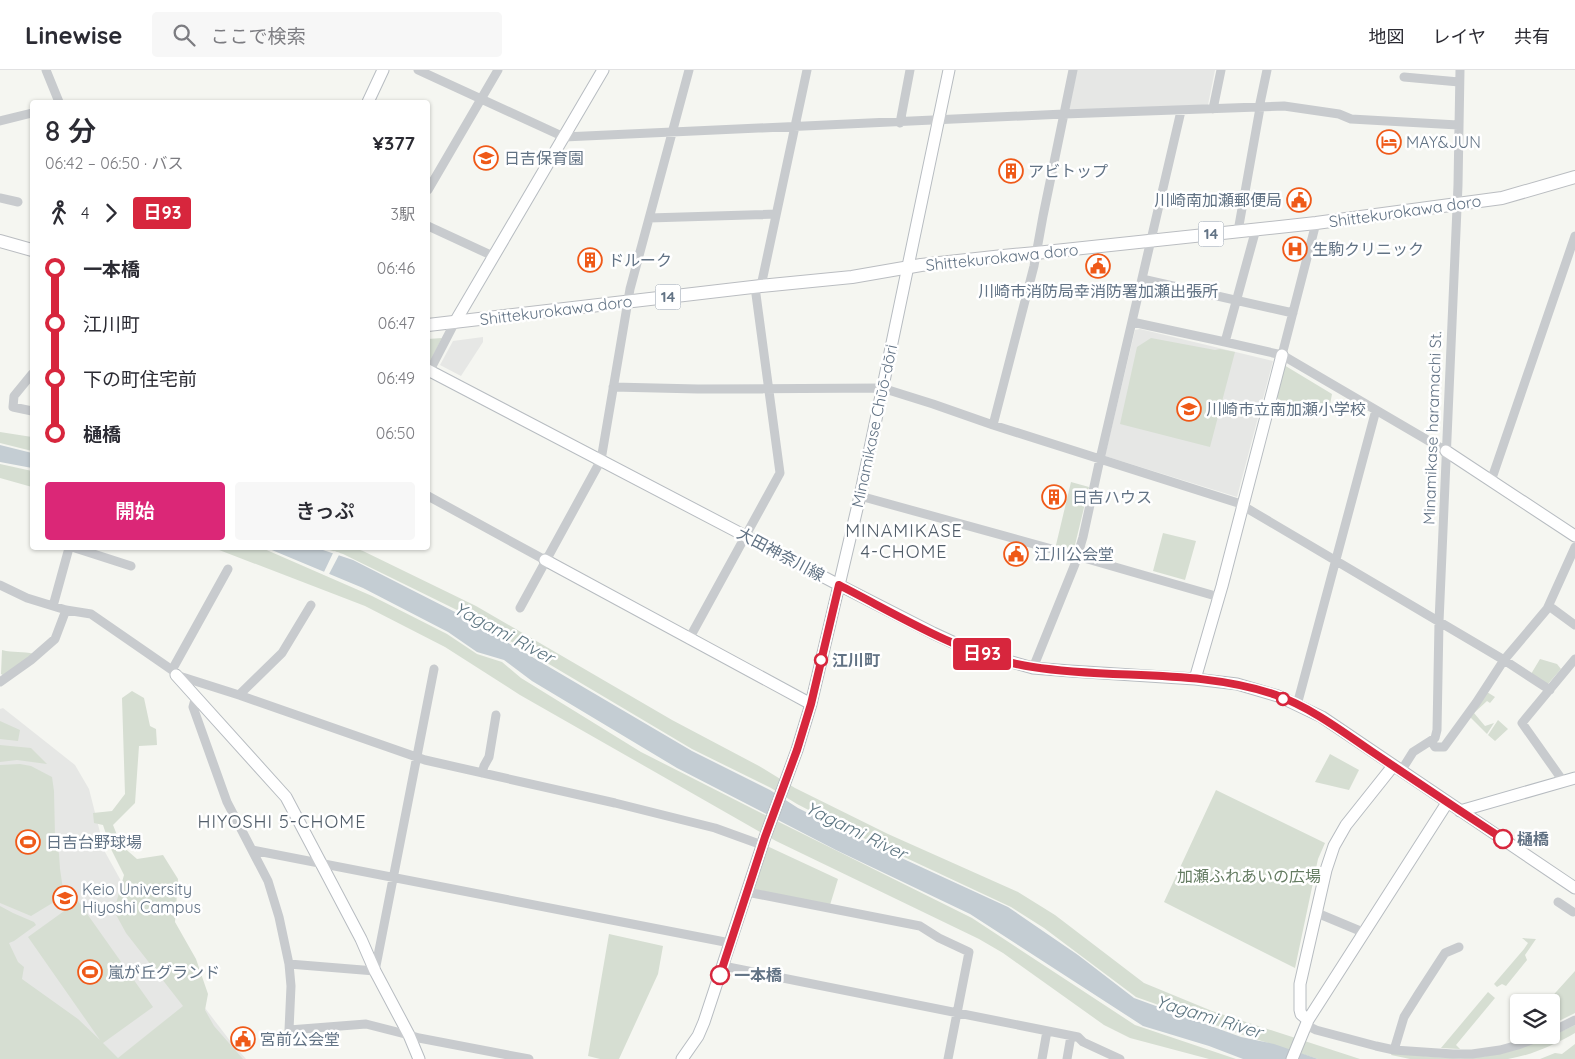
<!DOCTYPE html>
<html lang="ja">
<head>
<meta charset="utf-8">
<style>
	body { margin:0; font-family:Quicksand,"Noto Sans JP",sans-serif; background:#f7f7f7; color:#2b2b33; height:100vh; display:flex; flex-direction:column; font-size:19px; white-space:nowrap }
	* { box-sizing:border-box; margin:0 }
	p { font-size:16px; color:#7c7c81 }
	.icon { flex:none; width:28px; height:28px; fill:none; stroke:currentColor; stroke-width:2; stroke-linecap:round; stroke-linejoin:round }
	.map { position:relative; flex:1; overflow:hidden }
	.sheet { position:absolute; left:30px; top:30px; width:400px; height:450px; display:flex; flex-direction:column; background:#fff; border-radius:5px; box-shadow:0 1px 4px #0004 }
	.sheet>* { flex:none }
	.badge { padding:0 10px; border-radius:4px; font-size:18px; line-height:32px }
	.fabs { position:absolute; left:1510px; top:924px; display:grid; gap:10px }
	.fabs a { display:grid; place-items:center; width:50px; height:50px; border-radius:5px; background:#fff; box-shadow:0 1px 4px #0004; font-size:25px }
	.map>.badge { position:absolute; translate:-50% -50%; box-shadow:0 0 0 2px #fff }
	.legs { display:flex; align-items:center; gap:8px; height:55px; padding:0 15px; font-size:16px }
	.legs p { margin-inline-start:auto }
	.summary { display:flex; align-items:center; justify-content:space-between; height:85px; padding:0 15px }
	h1 { font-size:28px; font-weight:600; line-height:38px }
	.button { display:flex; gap:10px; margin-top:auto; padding:10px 15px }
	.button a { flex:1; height:58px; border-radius:5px; background:#db2777; color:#fff; font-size:20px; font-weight:600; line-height:58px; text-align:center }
	.button a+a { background:#f7f7f7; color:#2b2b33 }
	ul { padding:0 15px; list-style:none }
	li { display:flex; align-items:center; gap:18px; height:55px; font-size:19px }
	li i { display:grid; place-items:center; width:8px; height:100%; margin:0 6px; background:currentColor }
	li i::after { content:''; width:12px; height:12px; margin:-6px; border:4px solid; border-radius:50%; background:#fff }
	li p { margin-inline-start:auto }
	li:first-child i { background:linear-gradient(#0000 50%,currentColor 0) }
	li:last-child i { background:linear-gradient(currentColor 50%,#0000 0) }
	header { display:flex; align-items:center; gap:30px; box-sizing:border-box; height:70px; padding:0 25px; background:#fff; border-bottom:1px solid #e1e1e2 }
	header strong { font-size:24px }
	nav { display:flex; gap:28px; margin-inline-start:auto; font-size:18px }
	.search { width:350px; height:45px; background:#f7f7f7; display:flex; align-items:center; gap:12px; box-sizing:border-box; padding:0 18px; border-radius:5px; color:#7c7c81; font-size:19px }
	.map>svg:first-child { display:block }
	.built { fill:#e6e7e5 }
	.green { fill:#d6ded2 }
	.water { fill:#c4cdd3 }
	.pier { fill:#f5f6f1 }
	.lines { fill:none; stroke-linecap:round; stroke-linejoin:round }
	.secondary-casing { stroke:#b7bcc1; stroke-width:13 }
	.primary-casing { stroke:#babdc1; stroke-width:14 }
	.street { stroke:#c8cbce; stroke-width:9 }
	.secondary { stroke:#fff; stroke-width:11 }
	.primary { stroke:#fff; stroke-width:12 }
	.line-1-casing { stroke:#fff; stroke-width:11 }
	.line-1 { stroke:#d7263d; stroke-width:8 }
	.stop-1-dot { fill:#fff; stroke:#d7263d; stroke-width:2.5 }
	.labels { text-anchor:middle; stroke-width:5; stroke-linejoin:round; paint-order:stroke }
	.shield { fill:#fff; stroke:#919daa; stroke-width:1 }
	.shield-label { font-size:15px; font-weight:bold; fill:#627385 }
	.poi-label { font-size:16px; fill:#627385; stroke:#fff; text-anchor:start }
	.street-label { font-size:16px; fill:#627385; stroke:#fff }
	.stop-label { font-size:16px; font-weight:bold; fill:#627385; stroke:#fff; text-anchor:start }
	.park-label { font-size:16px; fill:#657c62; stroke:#fff }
	.neighbourhood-label { font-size:18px; letter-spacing:1px; fill:#515d69; stroke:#fff }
	.water-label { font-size:18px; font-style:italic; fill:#5e7682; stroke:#fff }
</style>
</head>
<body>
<header>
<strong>Linewise</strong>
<div class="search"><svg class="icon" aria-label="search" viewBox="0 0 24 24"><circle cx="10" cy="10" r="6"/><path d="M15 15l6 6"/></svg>ここで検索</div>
<nav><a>地図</a><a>レイヤ</a><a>共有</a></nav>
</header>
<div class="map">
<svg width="1575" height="989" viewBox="0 0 1575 989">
	<rect width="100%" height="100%" fill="#f5f6f1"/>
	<path class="built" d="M1077,0H1215L1208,35L1069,40Z
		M1140,259L1273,291L1237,427L1105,386L1135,260Z
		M483,267V272L461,306L440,295L453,271Z
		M3,638L75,695L89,719L105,782L156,874L231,972L246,989H0V639Z"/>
	<path class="green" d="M442,268L430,291L428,289V269Z
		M1151,268L1215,280L1220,279L1235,282L1210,377L1120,354L1137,277Z
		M1284,295L1332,324L1329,340L1322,342L1279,331L1275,323Z
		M0,362L32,367V381L0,373Z
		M0,394L32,401V417L0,408Z
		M1071,412L1089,417L1074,479L1056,475Z
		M1163,463L1196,471L1185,510L1153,501Z
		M214,478H262L372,526L447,564L477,584L502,592L521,608L641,682L781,753L972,848L1135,955L1236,989H1209L1130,968L1104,955L1003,883L979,869L776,771L520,625L445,577L365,536Z
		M323,478H355L363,481L476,536L672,650L759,696L795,718L888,764L1018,822L1055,845L1144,913L1212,941L1360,989H1318L1246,966L1136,927L1044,858L1011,837L855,764L797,734L771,718L692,679L461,542L343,484Z
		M2,580C13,583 23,581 34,584L6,607L1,604Z
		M1540,589L1557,594L1561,599L1548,614L1531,604Z
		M132,621L144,628L150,656L156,659L157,675L139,676L135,733L113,755L121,775L137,789L163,785L178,809L175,852L196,889L208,924L205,940L214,956L243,989H0V836L13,843L34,852L36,855L14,871L9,873L18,892L24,897L22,909L78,949L100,970L28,867L78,831L153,937L103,973L118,988L183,936L126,863L114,841L124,805L111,779L103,755L94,753L93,743L112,741L125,724L122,628Z
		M1487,622L1495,627L1490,633L1487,631L1474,643L1485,656L1494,653L1487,664L1470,647Z
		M1498,650L1508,659L1495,671L1488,665Z
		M0,651L20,660L18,671L0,669Z
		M0,675L31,678L47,694L17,690L0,692Z
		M1330,684L1359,700L1349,720L1315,712Z
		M20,694L31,696L52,707L54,721L55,766L59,784L60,799L64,826L31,846L0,833V695Z
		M1216,720L1325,773L1318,789L1295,898L1164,832Z
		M767,776L838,809L830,835L753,821Z
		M609,864L663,876L658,904L619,989H600L588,986Z
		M1522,868L1536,869L1525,885L1527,890L1506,916L1502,914L1497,917L1494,914L1524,879L1528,873Z
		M1575,901V943L1551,955V932H1547Z
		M1488,922L1495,928L1456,975L1460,979L1441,978Z
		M1575,955V963C1554,975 1532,985 1508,989H1410L1391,985L1392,983C1417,985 1444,989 1469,988C1507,985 1541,972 1575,955Z
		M1575,974V989H1540L1555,983L1562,984Z"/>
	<path class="water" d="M0,375L32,383V398L0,392Z
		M267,478H317L353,490L461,545L692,681L770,720L798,738L858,768L1008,837L1078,885L1134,928L1241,967L1274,974L1318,989H1243L1209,976L1143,956L970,844L836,780L677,698L532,611L504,590L477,582L448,562L363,518Z"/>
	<path class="pier" d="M334,481L340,483L328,506L323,504Z"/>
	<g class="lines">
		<g class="secondary-casing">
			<path id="secondary" d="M368,32L383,0
				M455,252L603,0
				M428,300L839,515L933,563L972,581L1033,598L1070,601L1195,609L1237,614L1278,626L1322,647L1575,818
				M1446,381L1575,466
				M545,490L811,634
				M176,605L286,727L361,869L375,901L409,965L419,989
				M1195,609L1222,516L1282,285
				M1460,741L1575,708
				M1308,950L1301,944L1300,940V914L1326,800L1334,776L1346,755L1393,696
				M682,989L698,966L704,952L765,767L797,680L811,634L860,426L949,0
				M1292,989L1308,950L1447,733"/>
		</g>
		<g class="primary-casing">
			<path id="primary" d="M0,171L32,180
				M428,255L761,216L852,207L921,195L1003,186L1036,183L1316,153L1502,128L1575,107"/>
		</g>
		<path class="street" d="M46,0L59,32
			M418,0L564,67L1064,44L1284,36L1339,44L1351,49L1458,55
			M1404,7L1459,12
			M1259,38L1267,0
			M1213,39L1221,0
			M0,51L32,43
			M900,53L910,0
			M428,120L498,0
			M0,128L18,132
			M649,148L776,144
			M428,156L493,186
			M1238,161L1260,38
			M1142,209L1293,243
			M761,216L807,0
			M1132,252L1225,272L1282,285L1446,381
			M1225,272L1256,159
			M1282,285L1316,153
			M32,304L14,326L13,337L32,341
			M428,304L455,252
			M613,317L698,319L882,318L933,334L993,355L1238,433L1504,590L1550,620
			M993,355L1034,196L1043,146L1073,0
			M1491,411L1575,166
			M428,426L545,490
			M860,426L1077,486L1219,527
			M75,478L131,496
			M0,515L27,528L66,540L91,544L172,600L176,605L239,625L425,690L615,733L715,758L762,775
			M53,536L69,478
			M1549,536L1575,555
			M520,538L601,390L630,219L689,0
			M689,569L780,403L755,217
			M1033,598L1075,494L1083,467L1100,389L1181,41
			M172,600L228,499
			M0,612L31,590L55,569L66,540
			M239,625L282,583L311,535
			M196,626L193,637L227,732L268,811L279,847L289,894L291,916L289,960L366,954L409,965L419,968L529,989
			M1297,635L1376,340
			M1431,671L1435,677H1444L1476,633L1504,590L1547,539L1575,477
			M1401,701L1413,682L1435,668L1437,660L1439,552L1458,115L1460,0
			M482,703L484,696L489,687L496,645
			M1563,711L1522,653L1575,589
			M252,780L730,873
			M747,822L920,856L939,868L969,882L948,989
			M1558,832L1573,842
			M1317,843L1365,863
			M289,894L375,901L434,599
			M723,896L1078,967L1083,972L1120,989
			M1306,955L1316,960L1376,976L1394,980L1453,984H1472L1500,980L1518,975L1545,965
			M1551,962L1575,950
			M1394,980L1404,947L1419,923L1445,883L1459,877
			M1042,989L1047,961
			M1067,989L1071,966"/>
		<use href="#secondary" class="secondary"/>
		<use href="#primary" class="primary"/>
	</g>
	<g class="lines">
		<g class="line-1-casing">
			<path id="line-1" d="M720,905L765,767L797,680L811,634L839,515C900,546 964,587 1033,597C1114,610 1198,598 1276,625C1312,638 1343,662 1374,683C1417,712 1460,741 1503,769"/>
		</g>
		<use href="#line-1" class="line-1"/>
	</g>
	<defs>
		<g id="hotel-ring" transform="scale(1.25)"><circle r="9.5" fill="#fff" stroke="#ef5918" stroke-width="1.5"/><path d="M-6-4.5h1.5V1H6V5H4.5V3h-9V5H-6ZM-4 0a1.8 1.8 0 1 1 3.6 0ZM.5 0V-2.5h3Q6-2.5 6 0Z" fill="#ef5918"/></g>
		<g id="school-ring" transform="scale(1.25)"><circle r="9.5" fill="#fff" stroke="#ef5918" stroke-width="1.5"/><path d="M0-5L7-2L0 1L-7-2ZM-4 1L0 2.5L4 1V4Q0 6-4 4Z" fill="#ef5918"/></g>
		<g id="building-ring" transform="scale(1.25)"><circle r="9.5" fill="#fff" stroke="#ef5918" stroke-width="1.5"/><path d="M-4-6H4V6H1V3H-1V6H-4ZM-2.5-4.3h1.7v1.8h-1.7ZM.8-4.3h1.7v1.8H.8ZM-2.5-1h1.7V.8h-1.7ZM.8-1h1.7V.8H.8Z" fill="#ef5918"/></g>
		<g id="civic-ring" transform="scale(1.25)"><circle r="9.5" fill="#fff" stroke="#ef5918" stroke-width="1.5"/><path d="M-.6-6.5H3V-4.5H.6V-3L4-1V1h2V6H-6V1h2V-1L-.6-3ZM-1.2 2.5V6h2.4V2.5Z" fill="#ef5918"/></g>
		<g id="hospital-ring" transform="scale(1.25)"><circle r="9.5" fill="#fff" stroke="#ef5918" stroke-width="1.5"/><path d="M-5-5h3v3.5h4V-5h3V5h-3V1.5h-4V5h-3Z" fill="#ef5918"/></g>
		<g id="stadium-ring" transform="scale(1.25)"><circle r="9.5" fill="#fff" stroke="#ef5918" stroke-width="1.5"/><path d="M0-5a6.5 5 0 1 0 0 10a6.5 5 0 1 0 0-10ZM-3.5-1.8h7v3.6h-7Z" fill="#ef5918"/></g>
		<g id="university-ring" transform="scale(1.25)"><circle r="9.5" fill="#fff" stroke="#ef5918" stroke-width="1.5"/><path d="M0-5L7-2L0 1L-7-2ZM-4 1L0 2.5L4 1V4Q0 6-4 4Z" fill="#ef5918"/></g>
	</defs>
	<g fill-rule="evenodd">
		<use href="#hotel-ring" x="1389" y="72"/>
		<use href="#school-ring" x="486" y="88"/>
		<use href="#building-ring" x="1011" y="101"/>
		<use href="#civic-ring" x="1299" y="130"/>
		<use href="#hospital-ring" x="1295" y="179"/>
		<use href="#building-ring" x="590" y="190"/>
		<use href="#civic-ring" x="1098" y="196"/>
		<use href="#school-ring" x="1189" y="339"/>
		<use href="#building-ring" x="1054" y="427"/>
		<use href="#civic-ring" x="1016" y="484"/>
		<use href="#stadium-ring" x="28" y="772"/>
		<use href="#university-ring" x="65" y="828"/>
		<use href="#stadium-ring" x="90" y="902"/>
		<use href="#civic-ring" x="243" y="969"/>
	</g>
	<g class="stop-1-dot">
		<circle cx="821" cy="590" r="6"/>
		<circle cx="1283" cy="629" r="6"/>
		<circle cx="1503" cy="769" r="9"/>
		<circle cx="720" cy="905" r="9"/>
	</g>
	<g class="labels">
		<g class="shield">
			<rect x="1198.5" y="151.5" width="25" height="25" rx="4"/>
			<rect x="655.5" y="214.5" width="25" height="25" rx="4"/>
		</g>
		<g class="shield-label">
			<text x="1211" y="169">14</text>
			<text x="668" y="232">14</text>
		</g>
		<g class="poi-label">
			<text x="1406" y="78">MAY&amp;JUN</text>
			<text x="504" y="94">日吉保育園</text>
			<text x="1028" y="107">アビトップ</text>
			<text x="1282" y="136" text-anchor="end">川崎南加瀬郵便局</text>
			<text x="1312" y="185">生駒クリニック</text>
			<text x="608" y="196">ドルーク</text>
			<text x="1098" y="227" text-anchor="middle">川崎市消防局幸消防署加瀬出張所</text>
			<text x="1206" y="345">川崎市立南加瀬小学校</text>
			<text x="1072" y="433">日吉ハウス</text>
			<text x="1034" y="490">江川公会堂</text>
			<text x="46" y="778">日吉台野球場</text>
			<text x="82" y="825">Keio University<tspan x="82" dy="18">Hiyoshi Campus</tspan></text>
			<text x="108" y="908">嵐が丘グランド</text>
			<text x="260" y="975">宮前公会堂</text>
		</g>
		<g class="street-label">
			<text transform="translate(1405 141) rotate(-8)" y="6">Shittekurokawa doro</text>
			<text transform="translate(1002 187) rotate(-6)" y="6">Shittekurokawa doro</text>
			<text transform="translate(556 240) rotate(-7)" y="6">Shittekurokawa doro</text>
			<text transform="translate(874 356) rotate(-78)" y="6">Minamikase Chūō-dōri</text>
			<text transform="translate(1432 358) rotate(-88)" y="6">Minamikase haramachi St.</text>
			<text transform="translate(781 484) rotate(28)" y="6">大田神奈川線</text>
		</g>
		<g class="stop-label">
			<text x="832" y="596">江川町</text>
			<text x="1517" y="775">樋橋</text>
			<text x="734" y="911">一本橋</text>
		</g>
		<g class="park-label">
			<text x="1249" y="812">加瀬ふれあいの広場</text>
		</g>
		<g class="neighbourhood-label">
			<text x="904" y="467">MINAMIKASE<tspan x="904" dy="21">4-CHOME</tspan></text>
			<text x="282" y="758">HIYOSHI 5-CHOME</text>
		</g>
		<g class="water-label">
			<text transform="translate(504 563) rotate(28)" y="6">Yagami River</text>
			<text transform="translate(856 761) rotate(26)" y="6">Yagami River</text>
			<text transform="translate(1209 947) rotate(17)" y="6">Yagami River</text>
		</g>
	</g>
</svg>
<div class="fabs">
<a><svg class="icon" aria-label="layers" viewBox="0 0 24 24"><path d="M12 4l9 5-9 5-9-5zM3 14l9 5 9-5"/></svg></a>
</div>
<b class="badge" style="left:982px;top:584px;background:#d7263d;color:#fff">日93</b>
<section class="sheet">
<div class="summary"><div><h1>8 分</h1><p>06:42 – 06:50 · バス</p></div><b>¥377</b></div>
<div class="legs"><svg class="icon" aria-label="walk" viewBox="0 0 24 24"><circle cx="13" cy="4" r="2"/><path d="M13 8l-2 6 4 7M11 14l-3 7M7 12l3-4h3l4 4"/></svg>4<svg class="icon" aria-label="forward" viewBox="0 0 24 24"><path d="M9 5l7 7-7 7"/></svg><b class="badge" style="background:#d7263d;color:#fff">日93</b><p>3駅</p></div>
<ul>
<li><i style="color:#d7263d"></i><b>一本橋</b><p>06:46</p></li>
<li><i style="color:#d7263d"></i><span>江川町</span><p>06:47</p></li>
<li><i style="color:#d7263d"></i><span>下の町住宅前</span><p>06:49</p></li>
<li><i style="color:#d7263d"></i><b>樋橋</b><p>06:50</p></li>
</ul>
<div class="button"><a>開始</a><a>きっぷ</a></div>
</section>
</div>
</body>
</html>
